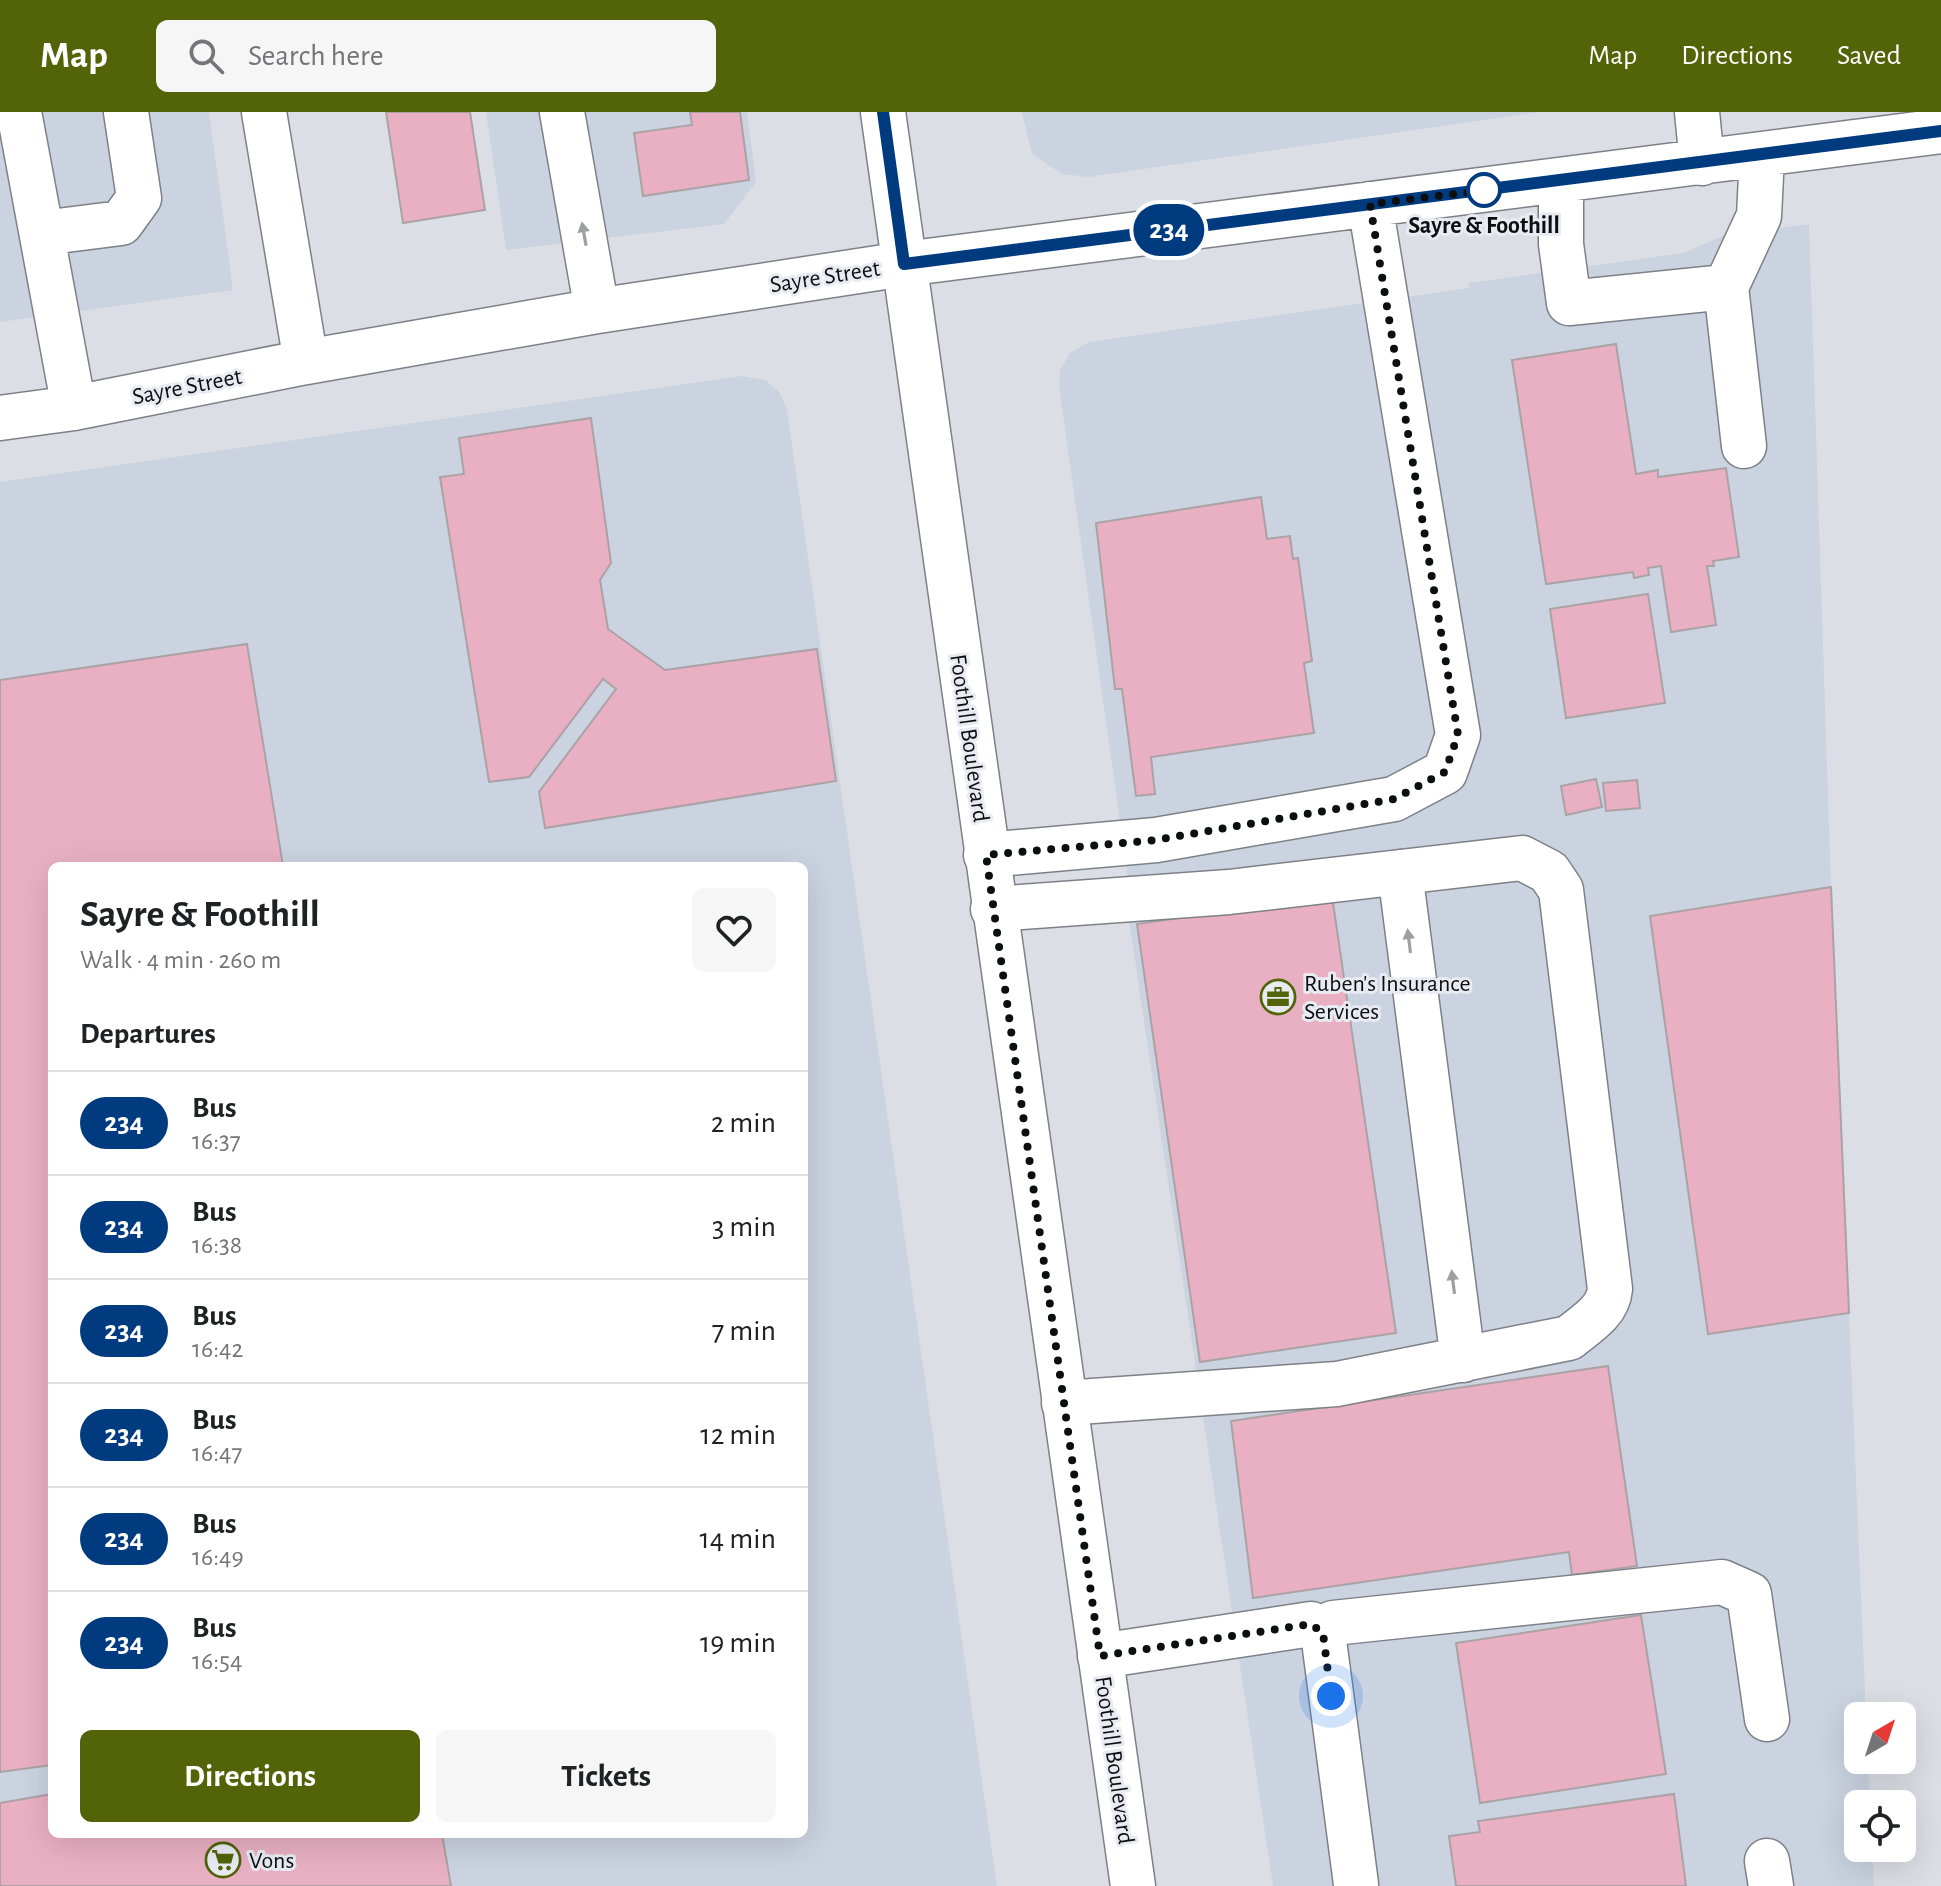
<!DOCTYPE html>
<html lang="en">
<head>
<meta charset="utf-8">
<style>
	body { margin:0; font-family:"Alegreya Sans",sans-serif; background:#f6f6f6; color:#202124; height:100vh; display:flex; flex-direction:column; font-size:30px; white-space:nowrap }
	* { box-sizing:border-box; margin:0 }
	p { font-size:26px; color:#757577 }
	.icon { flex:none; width:44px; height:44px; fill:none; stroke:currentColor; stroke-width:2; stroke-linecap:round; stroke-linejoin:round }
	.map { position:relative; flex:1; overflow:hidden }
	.side { position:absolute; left:48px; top:750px; width:760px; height:976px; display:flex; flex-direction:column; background:#fff; border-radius:12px; box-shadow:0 8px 32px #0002 }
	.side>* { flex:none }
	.badge { padding:0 16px; border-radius:26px; font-size:28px; line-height:52px }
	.needle { width:52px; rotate:39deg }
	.buttons { position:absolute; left:1844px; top:1590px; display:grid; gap:16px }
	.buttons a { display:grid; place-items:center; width:72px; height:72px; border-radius:12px; background:#fff; box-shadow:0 8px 32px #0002; font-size:40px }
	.you { position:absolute; width:40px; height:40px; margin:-20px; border:6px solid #fff; border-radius:50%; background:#1a73e8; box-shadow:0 0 0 12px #1a73e833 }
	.map>.badge { position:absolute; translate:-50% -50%; box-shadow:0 0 0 4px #fff }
	h2 { padding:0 32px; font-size:30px; line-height:72px }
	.round { display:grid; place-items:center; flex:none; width:84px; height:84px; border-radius:12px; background:#f6f6f6 }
	.headline { display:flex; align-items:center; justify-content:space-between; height:136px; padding:0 32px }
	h1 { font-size:38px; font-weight:600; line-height:60px }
	.cta { display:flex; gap:16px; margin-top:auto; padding:16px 32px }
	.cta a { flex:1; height:92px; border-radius:12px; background:#536308; color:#fff; font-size:32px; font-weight:600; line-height:92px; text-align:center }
	.cta a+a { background:#f6f6f6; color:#202124 }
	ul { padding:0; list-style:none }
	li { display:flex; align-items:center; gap:24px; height:104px; padding:0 32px; border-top:2px solid #e0e0e0 }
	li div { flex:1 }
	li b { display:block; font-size:30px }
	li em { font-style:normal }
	li .badge { min-width:88px; font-weight:700; text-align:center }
	header { display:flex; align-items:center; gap:48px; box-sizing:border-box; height:112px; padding:0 40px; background:#536308; color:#fff }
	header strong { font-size:38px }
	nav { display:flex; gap:44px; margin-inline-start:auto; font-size:28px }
	.search { width:560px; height:72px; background:#f6f6f6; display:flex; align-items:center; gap:20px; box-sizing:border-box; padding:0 28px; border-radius:12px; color:#757577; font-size:30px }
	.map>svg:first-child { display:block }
	.built { fill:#cbd3e0; fill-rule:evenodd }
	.building { fill:#e9b0c3; stroke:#aaa2a5; stroke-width:2 }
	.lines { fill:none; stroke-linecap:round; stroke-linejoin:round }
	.minor-casing { stroke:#7d8187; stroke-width:47 }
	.major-casing { stroke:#7d8187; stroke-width:47 }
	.minor { stroke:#fff; stroke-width:44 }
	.major { stroke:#fff; stroke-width:44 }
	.oneway { fill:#9e9f9f }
	.line-casing { stroke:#fff; stroke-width:18 }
	.line { stroke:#003b80; stroke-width:12 }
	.walk { stroke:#0d0e10; stroke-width:8; stroke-dasharray:0 14.4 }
	.stop-dot { fill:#fff; stroke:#003b80; stroke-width:4 }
	.labels { text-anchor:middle; stroke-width:6; stroke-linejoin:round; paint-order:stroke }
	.stop-label { font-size:24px; font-weight:bold; fill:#0d0e10; stroke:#e8ecf2 }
	.street-label { font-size:24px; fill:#0d0e10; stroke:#e8ecf2 }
	.poi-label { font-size:24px; fill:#0d0e10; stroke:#e8ecf2; text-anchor:start }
</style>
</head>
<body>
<header>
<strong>Map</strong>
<div class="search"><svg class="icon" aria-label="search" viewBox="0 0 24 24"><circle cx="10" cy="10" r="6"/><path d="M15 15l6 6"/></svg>Search here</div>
<nav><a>Map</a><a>Directions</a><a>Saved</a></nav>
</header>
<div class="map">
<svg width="1941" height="1774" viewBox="0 0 1941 1774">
	<rect width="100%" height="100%" fill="#dbdfe5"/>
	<path class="built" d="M0,0H209L233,178L0,210Z
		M486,0H747L756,70L724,112L506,138Z
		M1022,0H1540L1088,65L1062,62L1032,42Z
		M1809,112L1831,775L1866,1604H1858V1648H1868L1870,1692H1858V1736H1872L1874,1774H1273L1124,775L1129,774L1059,274L1060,258L1070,241L1089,230L1469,176V171L1684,141L1724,123Z
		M742,264L765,268L780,281L787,298L997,1774H0V370ZM52,754H804V1722H52Z"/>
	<path class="building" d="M386,0H470L485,98L403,111Z
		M690,0H740L749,68L643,84L634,21L692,13Z
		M1616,232L1636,362L1658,358V365L1726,356L1739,445L1713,449L1714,454H1707L1716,513L1671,520L1661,454L1648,456L1649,463L1634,466L1633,460L1546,472L1512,248Z
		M591,306L611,451L600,468L608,517L665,558L817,537L836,669L545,716L539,680L616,577L603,567L529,665L489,670L440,365L464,362L459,326Z
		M1261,385L1267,427L1290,424L1293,447L1298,446L1312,549L1304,551L1314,621L1151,645L1155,682L1136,684L1122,577H1115L1096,411Z
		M1648,482L1665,591L1566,606L1550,497Z
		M247,532L283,754H52V1653L0,1660V568Z
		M1596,667L1602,695L1566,703L1561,674Z
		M1637,668L1640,696L1606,699L1603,671Z
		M1831,775L1849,1201L1708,1222L1650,804Z
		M1332,784L1396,1221L1200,1250L1137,812Z
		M1608,1254L1637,1454L1572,1463L1569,1440L1253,1486L1231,1309Z
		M1641,1503L1666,1662L1480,1691L1456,1531Z
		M52,1682V1722H442L451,1774H0V1691Z
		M1674,1682L1686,1774H1456L1449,1724L1480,1720L1478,1709Z"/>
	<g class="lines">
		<g class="minor-casing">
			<path id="minor" d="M19,0L74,296
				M264,0L306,250
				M562,0L597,199
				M1697,0L1702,51
				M1561,69V132L1569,191L1726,175L1759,104L1762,44
				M42,121L121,111L139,86L126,0
				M1726,175L1744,334
				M0,306L74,296L306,250L597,199L904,152L1941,19
				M986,743L1156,728L1394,687L1445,660L1458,623L1370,92
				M1400,760L1463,1248
				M993,797L1229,780L1522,746L1549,760L1561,778L1610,1177C1608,1200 1586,1212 1569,1226L1337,1272L1064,1291
				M1323,1521L1333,1511L1722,1470L1749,1482L1767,1607
				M1100,1544L1311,1512L1323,1521L1356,1772
				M1767,1749L1771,1774"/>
		</g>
		<g class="major-casing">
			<path id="major" d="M883,0L1133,1774"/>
		</g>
		<use href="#minor" class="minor"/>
		<use href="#major" class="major"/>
	</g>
	<defs><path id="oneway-solid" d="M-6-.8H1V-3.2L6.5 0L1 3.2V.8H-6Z" transform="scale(2)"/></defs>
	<g class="oneway">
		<use href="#oneway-solid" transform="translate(584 122) rotate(-100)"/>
		<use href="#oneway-solid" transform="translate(1409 829) rotate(-97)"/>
		<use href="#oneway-solid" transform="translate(1453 1170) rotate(-97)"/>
	</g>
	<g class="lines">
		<g class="line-casing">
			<path id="line" d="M883,0L904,152L1941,19"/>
		</g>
		<use href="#line" class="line"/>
		<path class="walk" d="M1331,1584L1323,1521L1311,1512L1100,1544L986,743L1156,728L1394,687L1445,660L1458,623L1370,92L1497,77L1484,78"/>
	</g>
	<defs>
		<g id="office-ring" transform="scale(1.8)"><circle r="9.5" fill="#e8ecf2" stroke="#536308" stroke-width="1.5"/><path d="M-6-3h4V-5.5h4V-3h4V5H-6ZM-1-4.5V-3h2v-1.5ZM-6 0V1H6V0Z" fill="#536308"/></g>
		<g id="supermarket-ring" transform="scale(1.8)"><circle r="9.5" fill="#e8ecf2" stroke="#536308" stroke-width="1.5"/><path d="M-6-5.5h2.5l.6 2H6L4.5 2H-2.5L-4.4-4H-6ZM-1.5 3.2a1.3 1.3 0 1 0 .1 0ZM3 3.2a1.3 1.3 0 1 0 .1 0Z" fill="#536308"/></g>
	</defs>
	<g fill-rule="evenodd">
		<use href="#office-ring" x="1278" y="885"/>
		<use href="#supermarket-ring" x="223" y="1748"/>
	</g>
	<circle class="stop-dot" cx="1484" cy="78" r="16"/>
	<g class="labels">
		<g class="stop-label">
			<text x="1484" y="121">Sayre &amp; Foothill</text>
		</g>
		<g class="street-label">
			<text transform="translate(825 164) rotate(-9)" y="8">Sayre Street</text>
			<text transform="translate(187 274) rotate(-11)" y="8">Sayre Street</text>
			<text transform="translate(970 626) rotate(82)" y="8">Foothill Boulevard</text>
			<text transform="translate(1115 1648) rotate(82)" y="8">Foothill Boulevard</text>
		</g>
		<g class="poi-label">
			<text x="1304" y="879">Ruben's Insurance<tspan x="1304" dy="28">Services</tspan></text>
			<text x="249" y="1756">Vons</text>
		</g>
	</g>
</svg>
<div class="buttons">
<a><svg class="needle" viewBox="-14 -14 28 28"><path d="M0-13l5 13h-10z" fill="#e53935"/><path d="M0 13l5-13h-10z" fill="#757577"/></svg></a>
<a><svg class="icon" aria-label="locate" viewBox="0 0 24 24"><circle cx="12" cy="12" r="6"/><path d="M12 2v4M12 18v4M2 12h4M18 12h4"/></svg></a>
</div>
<div class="you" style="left:1331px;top:1584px"></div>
<b class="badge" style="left:1169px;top:118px;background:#003b80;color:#fff">234</b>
<section class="side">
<div class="headline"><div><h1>Sayre &amp; Foothill</h1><p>Walk · 4 min · 260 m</p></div><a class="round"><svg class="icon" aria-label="heart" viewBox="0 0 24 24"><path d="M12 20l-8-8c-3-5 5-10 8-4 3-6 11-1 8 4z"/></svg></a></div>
<h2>Departures</h2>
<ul>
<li><span class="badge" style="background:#003b80;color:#fff">234</span><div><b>Bus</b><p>16:37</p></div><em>2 min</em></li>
<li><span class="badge" style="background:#003b80;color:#fff">234</span><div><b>Bus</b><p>16:38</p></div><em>3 min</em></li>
<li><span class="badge" style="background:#003b80;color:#fff">234</span><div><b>Bus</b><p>16:42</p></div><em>7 min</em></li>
<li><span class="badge" style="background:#003b80;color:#fff">234</span><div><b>Bus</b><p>16:47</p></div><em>12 min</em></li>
<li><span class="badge" style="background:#003b80;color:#fff">234</span><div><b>Bus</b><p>16:49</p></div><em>14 min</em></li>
<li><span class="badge" style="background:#003b80;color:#fff">234</span><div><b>Bus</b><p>16:54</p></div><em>19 min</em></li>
</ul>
<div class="cta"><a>Directions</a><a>Tickets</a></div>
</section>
</div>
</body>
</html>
